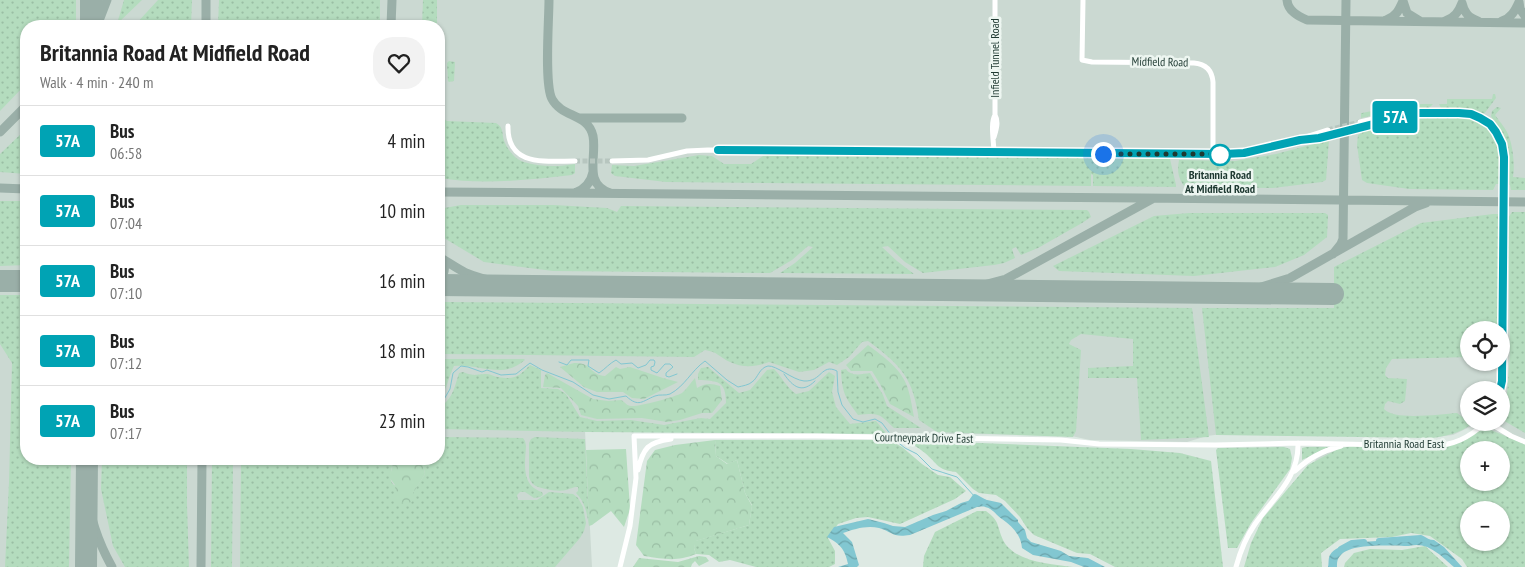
<!DOCTYPE html>
<html lang="en">
<head>
<meta charset="utf-8">
<style>
	body { margin:0; font-family:"PT Sans Narrow",sans-serif; background:#f2f2f2; color:#222; height:100vh; display:flex; flex-direction:column; font-size:19px; white-space:nowrap }
	* { box-sizing:border-box; margin:0 }
	p { font-size:16px; color:#767676 }
	.icon { flex:none; width:28px; height:28px; fill:none; stroke:currentColor; stroke-width:2; stroke-linecap:round; stroke-linejoin:round }
	.map { position:relative; flex:1; overflow:hidden }
	.sheet { position:absolute; left:20px; top:20px; width:425px; height:445px; display:flex; flex-direction:column; background:#fff; border-radius:20px; box-shadow:0 1px 4px #0004 }
	.sheet>* { flex:none }
	.badge { padding:0 10px; border-radius:4px; font-size:18px; line-height:32px }
	.fabs { position:absolute; left:1460px; top:321px; display:grid; gap:10px }
	.fabs a { display:grid; place-items:center; width:50px; height:50px; border-radius:50%; background:#fff; box-shadow:0 1px 4px #0004; font-size:25px }
	.you { position:absolute; width:25px; height:25px; margin:-12px; border:4px solid #fff; border-radius:50%; background:#1a73e8; box-shadow:0 0 0 8px #1a73e833 }
	.map>.badge { position:absolute; translate:-50% -50%; box-shadow:0 0 0 2px #fff }
	.round { display:grid; place-items:center; flex:none; width:52px; height:52px; border-radius:20px; background:#f2f2f2 }
	.overview { display:flex; align-items:center; justify-content:space-between; height:85px; padding:0 20px }
	h1 { font-size:24px; font-weight:700; line-height:38px }
	ul { padding:0; list-style:none }
	li { display:flex; align-items:center; gap:15px; height:70px; padding:0 20px; border-top:1px solid #e0e0e0 }
	li div { flex:1 }
	li b { display:block; font-size:19px }
	li em { font-style:normal }
	li .badge { min-width:55px; font-weight:700; text-align:center }
	.map>svg:first-child { display:block }
	.built { fill:#cbd9d2; fill-rule:evenodd }
	.grass { fill:url(#grass-dots); fill-rule:evenodd }
	.forest { fill:url(#forest-crowns) }
	.water { fill:url(#water-waves) }
	.lines { fill:none; stroke-linecap:round; stroke-linejoin:round }
	.stream { stroke:#82c7d1; stroke-width:1 }
	.river { stroke:#82c7d1; stroke-width:6 }
	.taxiway { stroke:#9aafa8; stroke-width:9 }
	.runway { stroke:#9aafa8; stroke-width:22 }
	.minor-tunnel { stroke:#b7c6bf; stroke-width:5; stroke-dasharray:5 2.5; stroke-linecap:butt }
	.minor { stroke:#fff; stroke-width:5 }
	.line-casing { stroke:#fff; stroke-width:11 }
	.line { stroke:#00a3b4; stroke-width:8 }
	.walk { stroke:#1e3931; stroke-width:5; stroke-dasharray:0 9 }
	.stop-dot { fill:#fff; stroke:#00a3b4; stroke-width:2.5 }
	.labels { text-anchor:middle; stroke-width:5; stroke-linejoin:round; paint-order:stroke }
	.street-label { font-size:12px; fill:#1e3931; stroke:#edf6f1 }
	.stop-label { font-size:12px; font-weight:bold; fill:#1e3931; stroke:#edf6f1 }
</style>
</head>
<body>
<div class="map">
<svg width="1525" height="567" viewBox="0 0 1525 567">
	<defs>
		<pattern id="grass-dots" width="8" height="8" patternUnits="userSpaceOnUse" patternTransform="scale(1.25)"><rect width="8" height="8" fill="#b4dcbe"/><path d="M2 2h.1M6 6h.1" fill="none" stroke="#9abea4" stroke-width="1.8" stroke-linecap="round"/></pattern>
		<pattern id="forest-crowns" width="20" height="18" patternUnits="userSpaceOnUse" patternTransform="scale(1.25)"><rect width="20" height="18" fill="#b4dcbe"/><path d="M2 6a3 3 0 1 1 6 0M12 15a3 3 0 1 1 6 0" fill="none" stroke="#9abea4"/></pattern>
		<pattern id="water-waves" width="16" height="10" patternUnits="userSpaceOnUse" patternTransform="scale(1.25)"><rect width="16" height="10" fill="#82c7d1"/><path d="M0 5q4-4 8 0t8 0" fill="none" stroke="#6aa3aa"/></pattern>
	</defs>
	<rect width="100%" height="100%" fill="#dde9e3"/>
	<path class="built" d="M0,0H1525V542H1501V510H1469L1313,466L1316,459L1327,453L1347,450L1418,451L1486,436L1501,422L1505,416L1507,395L1501,393V390H1469V422L1473,423L1474,425L1453,435L1434,437L1222,434L1207,436L1187,442L1090,440L1067,435L585,431L592,567H0ZM26,26H439V459H26ZM1469,330H1501V362H1469ZM1469,450H1501V482H1469Z"/>
	<path class="grass" d="M0,0H76V26H26V84L0,111Z
		M124,0H142L117,24Z
		M158,0H192L191,26H134Z
		M219,0H380V26H218Z
		M423,0H437V26H422Z
		M449,61L455,62L454,81L449,82L448,81L447,63Z
		M1493,94H1495L1496,98L1484,114L1468,109L1441,108L1439,104H1447V99H1492Z
		M1406,104H1433L1429,108L1396,110L1361,118V113H1362Z
		M1497,107L1501,108L1495,115C1499,121 1504,126 1507,132C1513,144 1515,165 1513,177L1525,178V190H1511L1510,185L1507,184V150L1505,140L1491,116L1492,111Z
		M439,115L447,121L496,123C505,128 501,135 505,143C508,150 516,160 524,162C539,167 559,167 575,164V173L572,175C528,180 483,185 439,178Z
		M1460,117C1482,118 1500,134 1501,157C1501,166 1500,175 1500,184H1496L1493,190L1409,189L1367,183L1362,180L1357,145L1358,135L1362,133L1361,130L1408,119Z
		M26,129V174L0,172V154Z
		M1329,140L1326,180L1322,182L1273,188L1185,187C1178,178 1177,171 1179,160L1235,161L1276,154Z
		M699,155L712,156L724,164H751L763,156L767,155L1170,159L1176,185V187L1093,186V175L1091,174V186L666,182L615,176L611,173L612,165L634,166Z
		M0,201H26V265L0,266Z
		M461,205H554L607,208L617,212L621,206L1087,210L1089,212L1091,217L1082,223L1038,248L1021,255L1016,247L1012,249L1015,258L1004,263L994,265L923,273L905,262L888,246L882,247L897,261L914,274H913L780,273L795,263L813,247L808,246L792,260L770,273L553,271L484,262L439,235V209Z
		M1512,212H1525V433L1501,419V406L1507,395L1510,353L1508,218Z
		M1189,213H1325L1328,215L1327,237L1304,255L1275,267L1194,276L1059,271L1053,266L1154,216Z
		M1493,214H1498L1500,330H1469V357L1392,359L1386,368L1385,375L1388,378L1407,379L1405,401L1400,404L1388,401L1385,404L1384,409C1394,421 1441,414 1457,413L1472,424C1460,433 1447,436 1432,438L1216,435L1202,308H1334V267L1421,223Z
		M0,295H26V459H71L69,567H5L9,482L12,363L0,344Z
		M439,302L1192,308L1209,437L1141,440L1137,378H1088V368L1133,366V339L1081,334L1071,340L1069,344L1081,350L1076,431L1073,437L937,432L919,420C913,378 902,366 868,341L862,342L849,357L837,365L829,362L814,370L799,372L769,362C757,367 742,368 730,362C719,357 718,352 705,350L694,357L439,354Z
		M439,359H524L525,360C502,380 480,363 454,366C448,377 448,389 439,398Z
		M530,365L541,370V388L558,389L566,394L580,417L597,421L631,420L664,425L701,418L710,419L726,403C726,380 717,381 698,380V374L701,368L708,367L739,393L750,390L767,370L774,369C782,377 786,387 796,394L809,391L829,372L835,376L832,392L836,407L850,424L876,421L886,433L885,434L587,432L439,429V408C453,398 454,389 459,373L463,372C476,377 475,374 487,374C491,374 494,377 498,377C516,380 519,376 530,365Z
		M846,369C851,377 862,374 870,373L883,395L887,406L921,428H894C878,413 880,413 858,415C845,397 842,393 841,370Z
		M1486,428L1525,444V567H1467L1462,559L1430,536L1411,533L1392,537L1340,539L1321,553L1322,567H1244L1251,543L1263,518L1308,465L1338,449L1358,444L1441,446ZM1469,450H1501V482H1469ZM1469,510H1501V542H1469Z
		M439,437L523,438L525,441L526,446C525,464 521,485 542,492L543,495L540,497L534,498L525,492H520L517,495L518,500H537L549,492L573,494L578,498L583,507L586,523L584,531L580,538L555,567H240L241,459H393C389,486 387,482 412,494L425,474L423,463L424,459H439V443L440,442Z
		M535,437L585,439L589,526C587,513 585,502 576,493L578,491V487C572,487 571,489 566,490C559,492 538,489 533,484C531,482 530,480 529,477V443L531,439Z
		M715,440H889L902,447L922,464L938,475L950,477L966,491L955,499L900,524L868,517L856,518L838,524L828,538L835,551V564L829,567H756L730,560L719,562L709,555L696,554L694,548L695,541L749,525L752,505L745,493L737,460L728,464L716,456Z
		M903,440L1131,449L1180,453L1211,461L1223,567H1115L1090,554L1077,553L1034,535L1027,528L1020,517L1005,501L996,495L979,493L973,489L956,472C937,470 938,464 925,453C918,447 911,444 903,440Z
		M1284,447L1290,449L1292,458L1290,469L1251,523L1237,548H1228L1216,450L1218,448Z
		M1306,447H1329L1302,460V448Z
		M102,459H187V505L189,567H125L113,546L101,489Z
		M212,459H233L232,567H211Z
		M977,511H986C990,514 995,518 997,523C1000,531 1001,538 1006,545C1021,563 1052,564 1073,567H923L924,556L935,532Z
		M1425,546L1448,567H1344L1345,563L1354,553L1370,549L1402,550Z"/>
	<path class="forest" d="M868,345C884,357 902,369 908,389C911,398 912,408 914,417L890,404L880,384L872,371H851L846,365Z
		M574,363C577,363 580,363 583,364C591,366 592,375 605,376L616,367L620,369L630,367L663,378L678,382L644,399L632,398L623,392H597L584,387L560,367Z
		M547,373L593,399L608,401L621,400C625,402 627,406 631,406C638,407 675,397 682,393C687,389 691,382 695,378L697,388C705,383 711,383 720,386L722,400L712,413H702L680,420L667,422L642,418L597,419L581,415L578,406L561,388L543,387L545,375Z
		M715,440L716,456L727,464L737,460L745,493L752,506L749,525L696,541L694,548L696,554C676,562 665,559 644,556L636,545L647,461L655,450L675,445Z
		M626,449L630,509L624,527L611,511L592,525L589,526L586,450Z
		M393,459H424L423,463L425,474L413,493L412,502L404,504L396,500L395,485L389,477L392,469Z
		M699,556L706,557L709,561L699,566L695,561L692,564L691,567H633L639,558L678,562Z"/>
	<path class="water" d="M978,498L1001,503L1018,520V522L1025,530L1027,538L1031,542L1061,551L1069,556L1088,558L1105,567H1084L1071,562L1033,555L1022,548C1021,535 1012,526 1002,519C996,515 992,508 985,507C984,506 978,507 977,507L910,535C892,538 893,532 879,528C867,525 854,529 843,533L852,542L859,565L857,567H838L848,564C845,549 840,544 827,537L834,527L868,519L884,523L893,526L905,527L933,515L946,511L961,503Z
		M1416,538L1434,540L1444,547L1462,567H1454C1441,556 1428,541 1409,546C1393,546 1350,542 1340,556C1337,559 1337,563 1337,567H1328C1329,564 1328,558 1330,555C1339,539 1381,541 1397,541C1403,541 1410,539 1416,538Z"/>
	<g class="lines">
		<path class="stream" d="M559,362L567,365L571,360H589L588,366L599,373C605,369 610,363 616,360L621,364L632,363L638,368L646,365L650,360H654L655,362L654,366L651,367V370L657,373L665,364H670L673,367L666,373V376L669,377L677,374
			M784,374C793,387 802,394 815,381
			M439,401H443L450,389L453,373L461,366L468,367L482,372L487,370L501,375L516,374L530,363L542,370L573,382L593,395L609,399L626,396C639,408 642,401 655,396C660,394 665,396 670,394C685,386 691,371 705,361L727,380L738,387C742,386 749,385 752,382C758,378 759,368 768,366C776,365 793,380 804,381C822,382 821,363 837,371L838,392L842,405L853,419L863,422L875,419L882,423L891,435
			M895,440L905,448L917,454L932,469L957,477L975,497"/>
		<path class="river" d="M968,507L975,497L984,502
			M1379,541L1421,538L1428,542
			M1341,549L1352,543L1364,542"/>
		<path class="taxiway" d="M549,0C549,20 544,84 552,99C562,118 588,113 593,136C597,157 583,184 610,193
			M1287,0C1288,11 1298,16 1307,20L1525,23
			M1386,20C1396,17 1399,10 1403,1L1407,13L1420,21
			M1445,21C1455,18 1459,11 1462,3C1464,12 1468,18 1478,21
			M1502,21C1511,18 1515,11 1519,2L1520,9L1525,16
			M90,26L91,23
			M97,26L107,0
			M206,26V0
			M391,26L392,0
			M580,118H682
			M0,132L26,106
			M0,188L26,189
			M439,192L1141,198L1525,202
			M575,193C585,189 591,183 593,172
			M1333,254L1341,244L1343,239L1346,0
			M439,257C448,262 456,268 466,273C487,282 511,284 534,286
			M439,281C445,274 446,267 442,259
			M951,290L976,287L1006,279L1152,199
			M1229,292L1258,288L1290,278L1415,207L1426,203
			M86,487C90,517 97,540 112,567
			M201,567L202,459"/>
		<path class="runway" d="M91,26V0
			M0,281H26
			M439,285L1333,294
			M86,567L87,459"/>
		<path class="minor-tunnel" d="M1328,130L1360,122
			M1329,135L1360,128
			M575,161H612
			M1503,220V184"/>
		<path class="minor" d="M1083,0L1082,60L1092,62L1194,63C1206,64 1212,70 1213,82V155
			M1360,122C1386,115 1414,113 1440,113C1450,113 1461,112 1471,114C1480,117 1491,123 1496,131C1506,147 1503,167 1503,184
			M508,126C507,167 545,161 575,161
			M1360,128L1391,119
			M994,137C996,130 999,122 995,115V0
			M1308,139L1329,135
			M994,153C994,143 990,123 995,115
			M612,161L648,160L687,151L708,150L1224,155L1258,150L1300,139L1328,130
			M1501,390L1503,220
			M1488,422L1511,436L1525,442
			M638,470C643,448 648,442 671,439
			M1295,471C1309,458 1322,451 1341,446
			M620,567L630,526L636,478L634,436H817L1061,440L1099,444L1215,445L1298,443L1430,446C1453,446 1469,438 1486,422
			M1236,567C1240,552 1246,537 1255,524C1274,497 1299,478 1298,443"/>
	</g>
	<g class="lines">
		<g class="line-casing">
			<path id="line" d="M718,150L1224,154L1244,153L1300,140L1319,138L1378,123L1398,116L1413,113H1459L1471,114L1480,118L1490,124L1496,132L1502,144L1504,157L1502,381L1500,390"/>
		</g>
		<use href="#line" class="line"/>
		<path class="walk" d="M1103,154H1224L1220,155"/>
	</g>
	<circle class="stop-dot" cx="1220" cy="155" r="10"/>
	<g class="labels">
		<g class="street-label">
			<text transform="translate(995 58) rotate(-90)" y="4">Infield Tunnel Road</text>
			<text transform="translate(1160 62) rotate(1)" y="4">Midfield Road</text>
			<text transform="translate(924 438) rotate(1)" y="4">Courtneypark Drive East</text>
			<text x="1404" y="448">Britannia Road East</text>
		</g>
		<g class="stop-label">
			<text x="1220" y="179">Britannia Road<tspan x="1220" dy="14">At Midfield Road</tspan></text>
		</g>
	</g>
</svg>
<div class="fabs">
<a><svg class="icon" aria-label="locate" viewBox="0 0 24 24"><circle cx="12" cy="12" r="6"/><path d="M12 2v4M12 18v4M2 12h4M18 12h4"/></svg></a>
<a><svg class="icon" aria-label="layers" viewBox="0 0 24 24"><path d="M12 4l9 5-9 5-9-5zM3 14l9 5 9-5"/></svg></a>
<a>+</a>
<a>−</a>
</div>
<div class="you" style="left:1103px;top:154px"></div>
<b class="badge" style="left:1395px;top:117px;background:#00a3b4;color:#fff">57A</b>
<section class="sheet">
<div class="overview"><div><h1>Britannia Road At Midfield Road</h1><p>Walk · 4 min · 240 m</p></div><a class="round"><svg class="icon" aria-label="heart" viewBox="0 0 24 24"><path d="M12 20l-8-8c-3-5 5-10 8-4 3-6 11-1 8 4z"/></svg></a></div>
<ul>
<li><span class="badge" style="background:#00a3b4;color:#fff">57A</span><div><b>Bus</b><p>06:58</p></div><em>4 min</em></li>
<li><span class="badge" style="background:#00a3b4;color:#fff">57A</span><div><b>Bus</b><p>07:04</p></div><em>10 min</em></li>
<li><span class="badge" style="background:#00a3b4;color:#fff">57A</span><div><b>Bus</b><p>07:10</p></div><em>16 min</em></li>
<li><span class="badge" style="background:#00a3b4;color:#fff">57A</span><div><b>Bus</b><p>07:12</p></div><em>18 min</em></li>
<li><span class="badge" style="background:#00a3b4;color:#fff">57A</span><div><b>Bus</b><p>07:17</p></div><em>23 min</em></li>
</ul>
</section>
</div>
</body>
</html>
